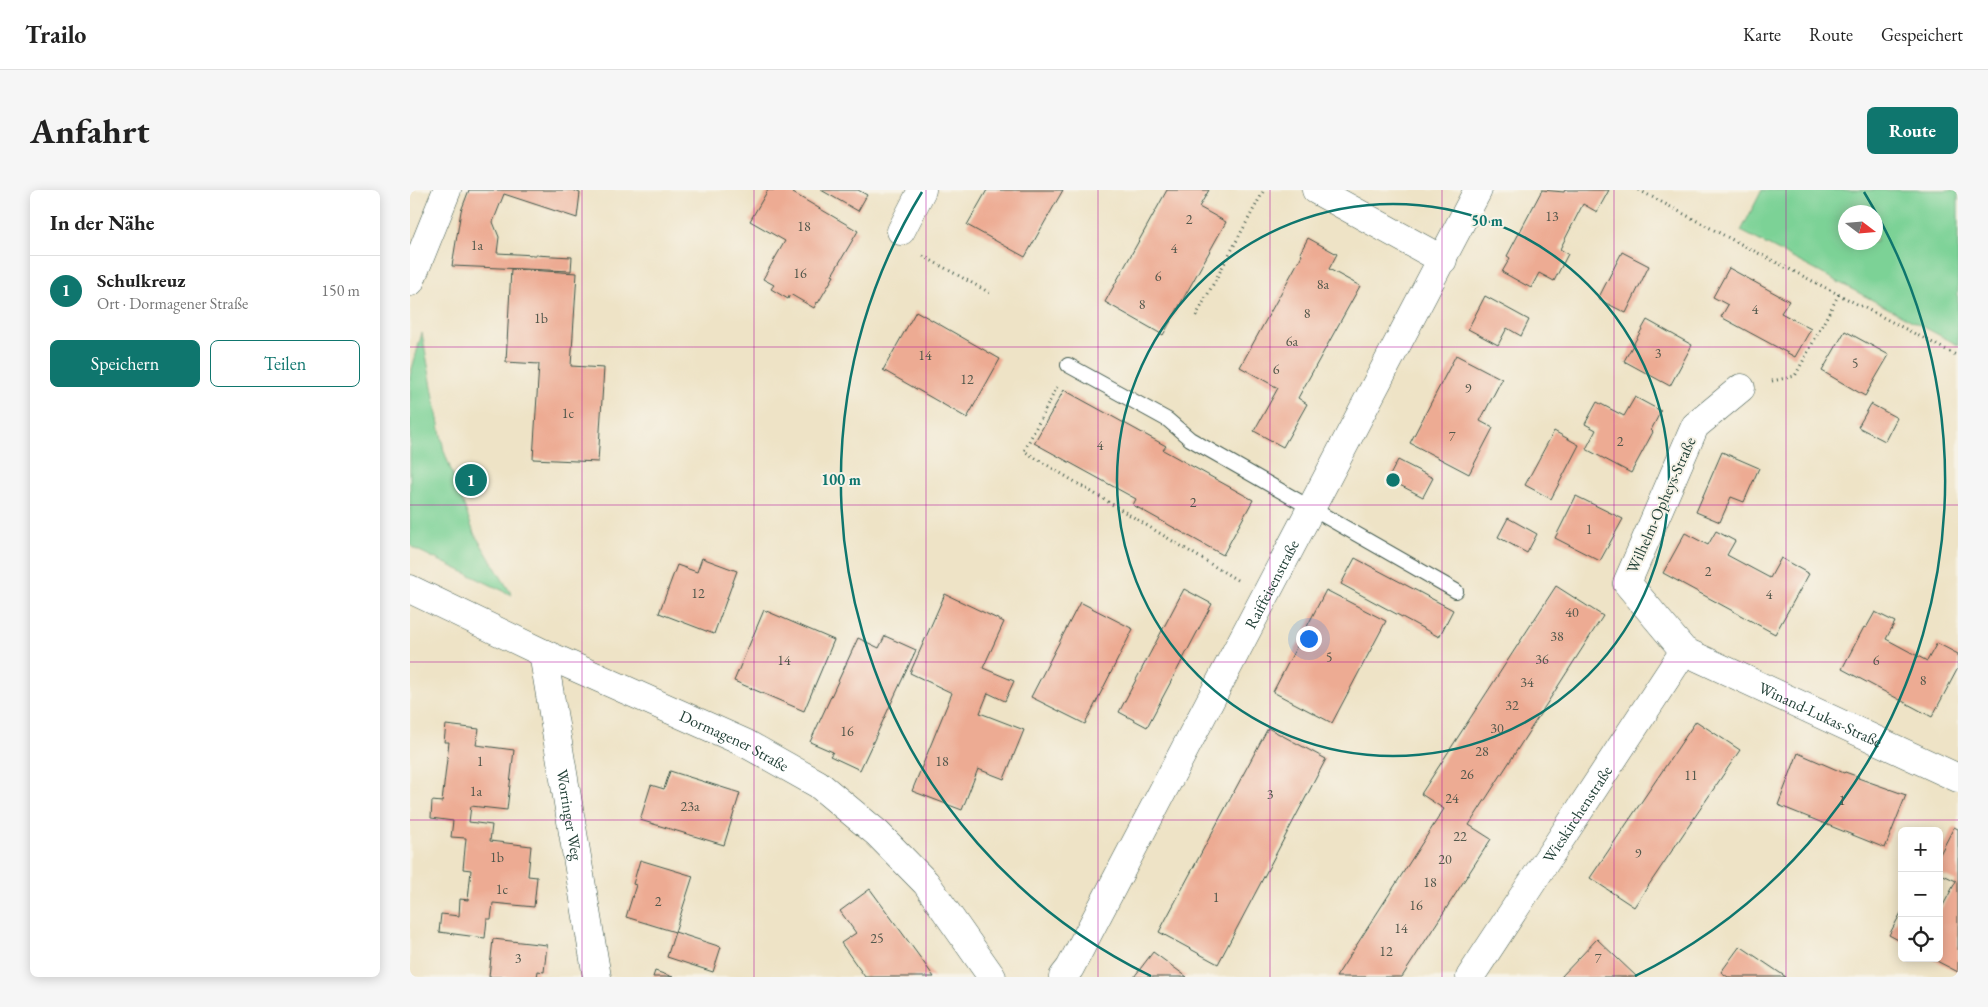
<!DOCTYPE html>
<html lang="de">
<head>
<meta charset="utf-8">
<style>
	:root { --surface:#fff; --page:#f6f6f6; --text:#222; --muted:#767676; --line:#e0e0e0; --accent:#0f766e }
	body { margin:0; font-family:"EB Garamond",serif; background:var(--page); color:var(--text) }
	.controls { position:absolute; right:15px; bottom:15px; display:grid; overflow:hidden; border-radius:8px; box-shadow:0 2px 12px #0003 }
	.controls button { width:45px; height:45px; display:grid; place-items:center; padding:0; border:0; border-bottom:1px solid var(--line); background:var(--surface); color:var(--text); font:25px sans-serif }
	.compass { position:absolute; left:1428px; top:15px; width:45px; height:45px; border-radius:50%; background:var(--surface); box-shadow:0 2px 12px #0003; rotate:106deg }
	.you { position:absolute; left:898px; top:448px; width:18px; height:18px; margin:-12px; border:4px solid #fff; border-radius:50%; background:#1a73e8; box-shadow:0 0 0 8px #1a73e833 }
	.badge { display:grid; place-items:center; width:32px; height:32px; border-radius:50%; background:var(--accent); color:#fff; font-size:16px; font-weight:700 }
	.pin { position:absolute; translate:-50% -50%; border:2px solid #fff; box-shadow:0 1px 5px #0006 }
	.list { margin:0; padding:0; list-style:none }
	h2 { display:flex; justify-content:space-between; align-items:center; height:65px; margin:0; padding:0 20px; font-size:21px }
	h2 small { font-size:16px; font-weight:400; color:var(--muted) }
	.list li { display:grid; grid-template-columns:32px 1fr auto; gap:15px; align-items:center; box-sizing:border-box; height:70px; padding:0 20px; border-top:1px solid var(--line) }
	.list b { display:block; font-size:19px; white-space:nowrap }
	.list p { margin:0; font-size:16px; white-space:nowrap; color:var(--muted) }
	.list em { font-size:16px; font-style:normal; color:var(--muted) }
	.actions { display:flex; gap:10px; padding:15px 20px }
	.actions a { flex:1; padding:11px 0; border:1px solid var(--accent); border-radius:8px; text-align:center; font-size:18px; color:var(--accent) }
	.actions .main { background:var(--accent); color:#fff }
	.icon { flex:none; width:28px; height:28px; fill:none; stroke:currentColor; stroke-width:2; stroke-linecap:round; stroke-linejoin:round }
	.map { position:relative; flex:none; width:1548px; height:787px; overflow:hidden; border-radius:8px }
	header { display:flex; align-items:center; gap:30px; box-sizing:border-box; height:70px; padding:0 25px; background:var(--surface); border-bottom:1px solid var(--line) }
	header strong { font-size:24px }
	nav { display:flex; gap:28px; margin-inline-start:auto; font-size:18px }
	.intro { display:flex; align-items:center; justify-content:space-between; box-sizing:border-box; height:120px; padding:0 30px }
	h1 { margin:0; font-size:35px }
	.button { padding:12px 22px; border-radius:8px; background:var(--accent); color:#fff; font-size:18px; font-weight:700 }
	main { display:flex; gap:30px; padding:0 30px }
	aside { flex:1; background:var(--surface); border-radius:8px; box-shadow:0 2px 12px #0003 }
	.map>svg:first-child { display:block }
	.green { fill:#7cd296; stroke:#4e8865; fill-rule:evenodd }
	.building { fill:#edab93 }
	.lines { fill:none; stroke-linecap:round; stroke-linejoin:round }
	.service-casing { stroke:#3e564a; stroke-width:16 }
	.minor-casing { stroke:#3e564a; stroke-width:29 }
	.path { stroke:#3e564a; stroke-width:3; stroke-dasharray:1 4; stroke-linecap:butt }
	.service { stroke:#fff; stroke-width:14 }
	.minor { stroke:#fff; stroke-width:28 }
	.grid { fill:none; stroke:#b5179e; stroke-width:1; stroke-opacity:0.55 }
	.ring { fill:none; stroke:#0f766e; stroke-width:2.5 }
	.labels { text-anchor:middle; dominant-baseline:central; stroke-width:4; stroke-linejoin:round; paint-order:stroke }
	.number-label { font-size:14px; fill:#52584c }
	.street-label { font-size:16px; fill:#1f3d34; stroke:#f7f3e8 }
	.centre { fill:#0f766e; stroke:#f7f3e8; stroke-width:2.5 }
	.ring-label { font-size:15px; text-anchor:middle; font-weight:bold; fill:#0f766e; stroke:#f7f3e8; stroke-width:4; stroke-linejoin:round; paint-order:stroke }
</style>
</head>
<body>
<header>
<strong>Trailo</strong>
<nav><a>Karte</a><a>Route</a><a>Gespeichert</a></nav>
</header>
<div class="intro"><h1>Anfahrt</h1><a class="button">Route</a></div>
<main>
<aside>
<h2>In der Nähe<small></small></h2>
<ul class="list">
<li><span class="badge">1</span><div><b>Schulkreuz</b><p>Ort · Dormagener Straße</p></div><em>150 m</em></li>
</ul>
<div class="actions"><a class="main">Speichern</a><a>Teilen</a></div>
</aside>
<div class="map">
<svg width="1548" height="787" viewBox="0 0 1548 787">
	<rect width="100%" height="100%" fill="#f7f3e8"/>
	<filter id="ink" filterUnits="userSpaceOnUse"><feTurbulence type="fractalNoise" baseFrequency=".02" numOctaves="2"/><feDisplacementMap in="SourceGraphic" scale="10" xChannelSelector="R" yChannelSelector="G"/><feConvolveMatrix kernelMatrix="1 2 1 2 8 2 1 2 1" color-interpolation-filters="sRGB"/></filter>
	<filter id="wash" filterUnits="userSpaceOnUse"><feTurbulence type="fractalNoise" baseFrequency=".0096" numOctaves="4" result="noise"/><feDisplacementMap in="SourceGraphic" scale="20" xChannelSelector="R" yChannelSelector="G"/><feGaussianBlur stdDeviation="1.12" result="paint"/><feColorMatrix in="noise" values="0 0 0 0 0 0 0 0 0 0 0 0 0 0 0 0 0 1.4 0 .05"/><feComposite in="paint" operator="in"/></filter>
	<g filter="url(#wash)">
		<rect width="100%" height="100%" fill="#eee3c6"/>
		<path class="green" d="M 1352,0 L 1548,0 L 1548,155 L 1331,41 ZM 1436,22 L 1466,22 L 1466,52 L 1436,52 Z
			M 12,143 L 34,261 L 64,343 L 102,405 L 3,358 L 0,355 L 0,186 Z"/>
		<g id="blocks">
			<path class="building" d="M 59,0 L 163,0 L 170,3 L 167,28 L 94,4 L 83,32 L 89,47 L 87,63 L 162,67 L 161,81 L 42,76 L 51,21 Z
				M 358,0 L 384,0 L 383,3 L 448,41 L 422,85 L 424,86 L 408,113 L 407,112 L 404,118 L 380,104 L 378,109 L 361,99 L 364,95 L 353,89 L 375,51 L 340,31 Z
				M 411,0 L 448,0 L 457,5 L 448,21 Z
				M 577,0 L 653,0 L 615,67 L 557,35 Z
				M 757,0 L 799,0 L 789,17 L 816,32 L 753,145 L 695,112 Z
				M 1132,0 L 1154,2 L 1155,0 L 1199,0 L 1187,22 L 1173,14 L 1150,59 L 1158,64 L 1144,91 L 1129,83 L 1121,98 L 1092,82 L 1100,68 L 1097,66 Z
				M 898,48 L 927,64 L 919,79 L 950,96 L 888,208 L 897,214 L 873,257 L 844,241 L 868,198 L 830,177 L 892,65 L 890,63 Z
				M 1212,62 L 1239,76 L 1216,123 L 1188,109 Z
				M 1319,78 L 1379,111 L 1371,123 L 1401,139 L 1385,167 L 1311,127 L 1318,115 L 1303,107 Z
				M 101,79 L 167,83 L 161,176 L 194,178 L 188,272 L 123,269 L 129,174 L 96,172 Z
				M 1075,106 L 1119,130 L 1111,146 L 1097,138 L 1088,155 L 1058,139 Z
				M 506,121 L 590,169 L 557,228 L 473,180 Z
				M 1237,130 L 1282,155 L 1260,196 L 1214,171 Z
				M 1435,141 L 1479,165 L 1455,206 L 1412,181 Z
				M 1046,165 L 1092,189 L 1070,231 L 1083,238 L 1059,284 L 1000,253 Z
				M 654,200 L 756,256 L 753,260 L 843,310 L 813,365 L 723,315 L 726,309 L 624,253 Z
				M 1225,207 L 1251,221 L 1241,240 L 1243,242 L 1221,283 L 1176,259 L 1186,240 L 1175,234 L 1187,212 L 1214,226 Z
				M 1461,214 L 1487,228 L 1475,251 L 1448,237 Z
				M 1144,241 L 1169,255 L 1141,309 L 1115,295 Z
				M 1312,262 L 1349,278 L 1334,312 L 1321,307 L 1310,332 L 1286,322 Z
				M 988,270 L 1023,288 L 1013,307 L 978,289 Z
				M 1166,306 L 1213,329 L 1190,371 L 1145,348 Z
				M 1098,328 L 1127,344 L 1117,363 L 1088,347 Z
				M 1306,341 L 1325,351 L 1317,365 L 1360,388 L 1371,368 L 1399,384 L 1365,444 L 1253,383 L 1275,343 L 1298,355 Z
				M 292,368 L 327,381 L 304,444 L 249,423 L 267,375 L 287,382 Z
				M 945,368 L 1043,420 L 1029,447 L 931,394 Z
				M 1146,396 L 1193,426 L 1059,635 L 1081,649 L 992,787 L 926,787 L 1034,619 L 1011,604 Z
				M 774,399 L 802,414 L 737,537 L 709,522 Z
				M 916,400 L 976,431 L 922,533 L 863,502 Z
				M 535,404 L 594,432 L 573,478 L 604,491 L 595,511 L 578,503 L 570,523 L 614,540 L 594,589 L 568,579 L 552,620 L 502,601 L 542,503 L 500,483 Z
				M 670,412 L 723,439 L 675,534 L 621,507 Z
				M 354,420 L 424,450 L 394,521 L 324,491 Z
				M 1465,422 L 1485,432 L 1476,449 L 1517,471 L 1527,453 L 1548,464 L 1548,478 L 1522,527 L 1432,479 L 1454,437 L 1456,438 Z
				M 475,446 L 506,460 L 450,580 L 420,566 L 423,562 L 400,552 L 448,448 L 469,458 Z
				M 1286,531 L 1330,560 L 1224,717 L 1180,688 Z
				M 36,535 L 69,539 L 66,555 L 104,560 L 97,620 L 61,616 L 59,632 L 82,635 L 80,651 L 121,656 L 118,686 L 127,687 L 124,717 L 83,713 L 81,729 L 77,729 L 75,748 L 29,742 L 31,724 L 49,726 L 50,709 L 58,710 L 61,680 L 53,679 L 56,648 L 41,647 L 43,631 L 21,628 L 22,611 L 32,612 L 39,552 L 34,552 Z
				M 858,538 L 916,569 L 808,774 L 749,742 Z
				M 1388,563 L 1434,583 L 1435,582 L 1449,587 L 1448,588 L 1496,605 L 1475,658 L 1368,615 Z
				M 260,581 L 330,603 L 314,655 L 230,630 L 241,595 L 254,599 Z
				M 1544,637 L 1548,639 L 1548,782 L 1521,768 L 1529,768 L 1529,723 L 1546,691 L 1529,683 L 1529,666 Z
				M 230,670 L 283,686 L 265,742 L 216,727 L 226,695 L 223,694 Z
				M 460,699 L 509,766 L 524,787 L 455,787 L 431,753 L 446,743 L 430,721 Z
				M 1492,721 L 1492,752 L 1479,745 Z
				M 265,742 L 311,757 L 303,782 L 257,767 Z
				M 83,749 L 137,755 L 134,782 L 128,781 L 127,787 L 79,787 Z
				M 1187,749 L 1227,787 L 1151,787 Z
				M 1330,756 L 1376,787 L 1318,787 L 1311,782 Z
				M 743,762 L 777,787 L 724,787 Z
				M 245,781 L 263,787 L 243,787 Z"/>
		</g>
	</g>
	<g filter="url(#ink)">
		<use href="#blocks" fill-opacity="0" stroke="#3e564a" stroke-width="1"/>
		<g class="lines">
			<defs>
				<path id="service" d="M 658,175 L 758,230 L 780,249 L 1046,401"/>
				<g id="minor">
					<path d="M 906,0 L 1033,70"/>
					<path d="M 491,41 L 512,0"/>
					<path d="M 0,92 L 37,0"/>
					<path id="s1" d="M 1331,198 L 1285,236 L 1217,393 L 1274,461 L 1548,588"/>
					<path id="s2" d="M 0,399 L 133,463 L 335,553 L 408,594 L 467,643 L 516,693 L 582,787"/>
					<path id="s3" d="M 133,463 L 187,787"/>
					<path id="s4" d="M 653,787 L 660,778 L 1068,0"/>
					<path id="s5" d="M 1060,787 L 1274,461"/>
				</g>
			</defs>
			<use href="#service" class="service-casing"/>
			<use href="#minor" class="minor-casing"/>
			<path class="path" d="M 1229,0 L 1319,48 L 1548,166
				M 513,66 L 582,104
				M 786,126 L 854,0
				M 1362,191 L 1385,186 L 1429,104
				M 647,197 L 614,261 L 827,390"/>
			<use href="#service" class="service"/>
			<use href="#minor" class="minor"/>
		</g>
	</g>
	<path class="grid" d="M 172,0 L 172,787M 344,0 L 344,787M 516,0 L 516,787M 688,0 L 688,787M 860,0 L 860,787M 1032,0 L 1032,787M 1204,0 L 1204,787M 1376,0 L 1376,787M 0,157 L 1548,157M 0,315 L 1548,315M 0,472 L 1548,472M 0,630 L 1548,630"/>
	<g class="ring">
		<circle cx="983" cy="290" r="276"/>
		<path d="M741 786A552 552 0 0 1 512 2M1454 2A552 552 0 0 1 1225 786"/>
	</g>
	<g class="labels">
		<g class="number-label">
			<text x="1142" y="26">13</text>
			<text x="779" y="29">2</text>
			<text x="394" y="36">18</text>
			<text x="67" y="55">1a</text>
			<text x="764" y="58">4</text>
			<text x="390" y="83">16</text>
			<text x="748" y="86">6</text>
			<text x="913" y="94">8a</text>
			<text x="732" y="114">8</text>
			<text x="1345" y="119">4</text>
			<text x="897" y="123">8</text>
			<text x="131" y="128">1b</text>
			<text x="882" y="151">6a</text>
			<text x="1248" y="163">3</text>
			<text x="515" y="165">14</text>
			<text x="1445" y="173">5</text>
			<text x="866" y="179">6</text>
			<text x="557" y="189">12</text>
			<text x="1058" y="198">9</text>
			<text x="158" y="223">1c</text>
			<text x="1042" y="246">7</text>
			<text x="1210" y="251">2</text>
			<text x="690" y="255">4</text>
			<text x="783" y="312">2</text>
			<text x="1179" y="339">1</text>
			<text x="1298" y="381">2</text>
			<text x="288" y="403">12</text>
			<text x="1359" y="404">4</text>
			<text x="1162" y="422">40</text>
			<text x="1147" y="446">38</text>
			<text x="919" y="467">5</text>
			<text x="1132" y="469">36</text>
			<text x="374" y="470">14</text>
			<text x="1466" y="470">6</text>
			<text x="1513" y="490">8</text>
			<text x="1117" y="492">34</text>
			<text x="1102" y="515">32</text>
			<text x="1087" y="538">30</text>
			<text x="437" y="541">16</text>
			<text x="1072" y="561">28</text>
			<text x="70" y="571">1</text>
			<text x="532" y="571">18</text>
			<text x="1057" y="584">26</text>
			<text x="1281" y="585">11</text>
			<text x="66" y="601">1a</text>
			<text x="860" y="604">3</text>
			<text x="1042" y="608">24</text>
			<text x="1432" y="610">1</text>
			<text x="280" y="616">23a</text>
			<text x="1050" y="646">22</text>
			<text x="1228" y="663">9</text>
			<text x="87" y="667">1b</text>
			<text x="1035" y="669">20</text>
			<text x="1020" y="692">18</text>
			<text x="92" y="699">1c</text>
			<text x="806" y="707">1</text>
			<text x="248" y="711">2</text>
			<text x="1006" y="715">16</text>
			<text x="991" y="738">14</text>
			<text x="467" y="748">25</text>
			<text x="976" y="761">12</text>
			<text x="108" y="768">3</text>
			<text x="1188" y="768">7</text>
		</g>
		<g class="street-label">
			<text transform="translate(1251 315) rotate(-66)">Wilhelm-Opheys-Straße</text>
			<text stroke="none"><textPath href="#s4" startOffset="445">Raiffeisenstraße</textPath></text>
			<text stroke="none"><textPath href="#s1" startOffset="470">Winand-Lukas-Straße</textPath></text>
			<text stroke="none"><textPath href="#s2" startOffset="358">Dormagener Straße</textPath></text>
			<text stroke="none"><textPath href="#s5" startOffset="195">Wieskirchenstraße</textPath></text>
			<text stroke="none"><textPath href="#s3" startOffset="164">Worringer Weg</textPath></text>
		</g>
	</g>
	<circle cx="983" cy="290" r="8" class="centre"/>
	<g class="ring-label">
		<text x="1077" y="36">50 m</text>
		<text x="431" y="295">100 m</text>
	</g>
</svg>
<div class="controls">
<button>+</button>
<button>−</button>
<button><svg class="icon" aria-label="locate" viewBox="0 0 24 24"><circle cx="12" cy="12" r="6"/><path d="M12 2v4M12 18v4M2 12h4M18 12h4"/></svg></button>
</div>
<svg class="compass" viewBox="-18 -18 36 36"><path d="M0-13l5 13h-10z" fill="#e53935"/><path d="M0 13l5-13h-10z" fill="#767676"/></svg>
<div class="you"></div>
<div class="pin badge" style="left:61px;top:290px">1</div>
</div>
</main>
</body>
</html>
